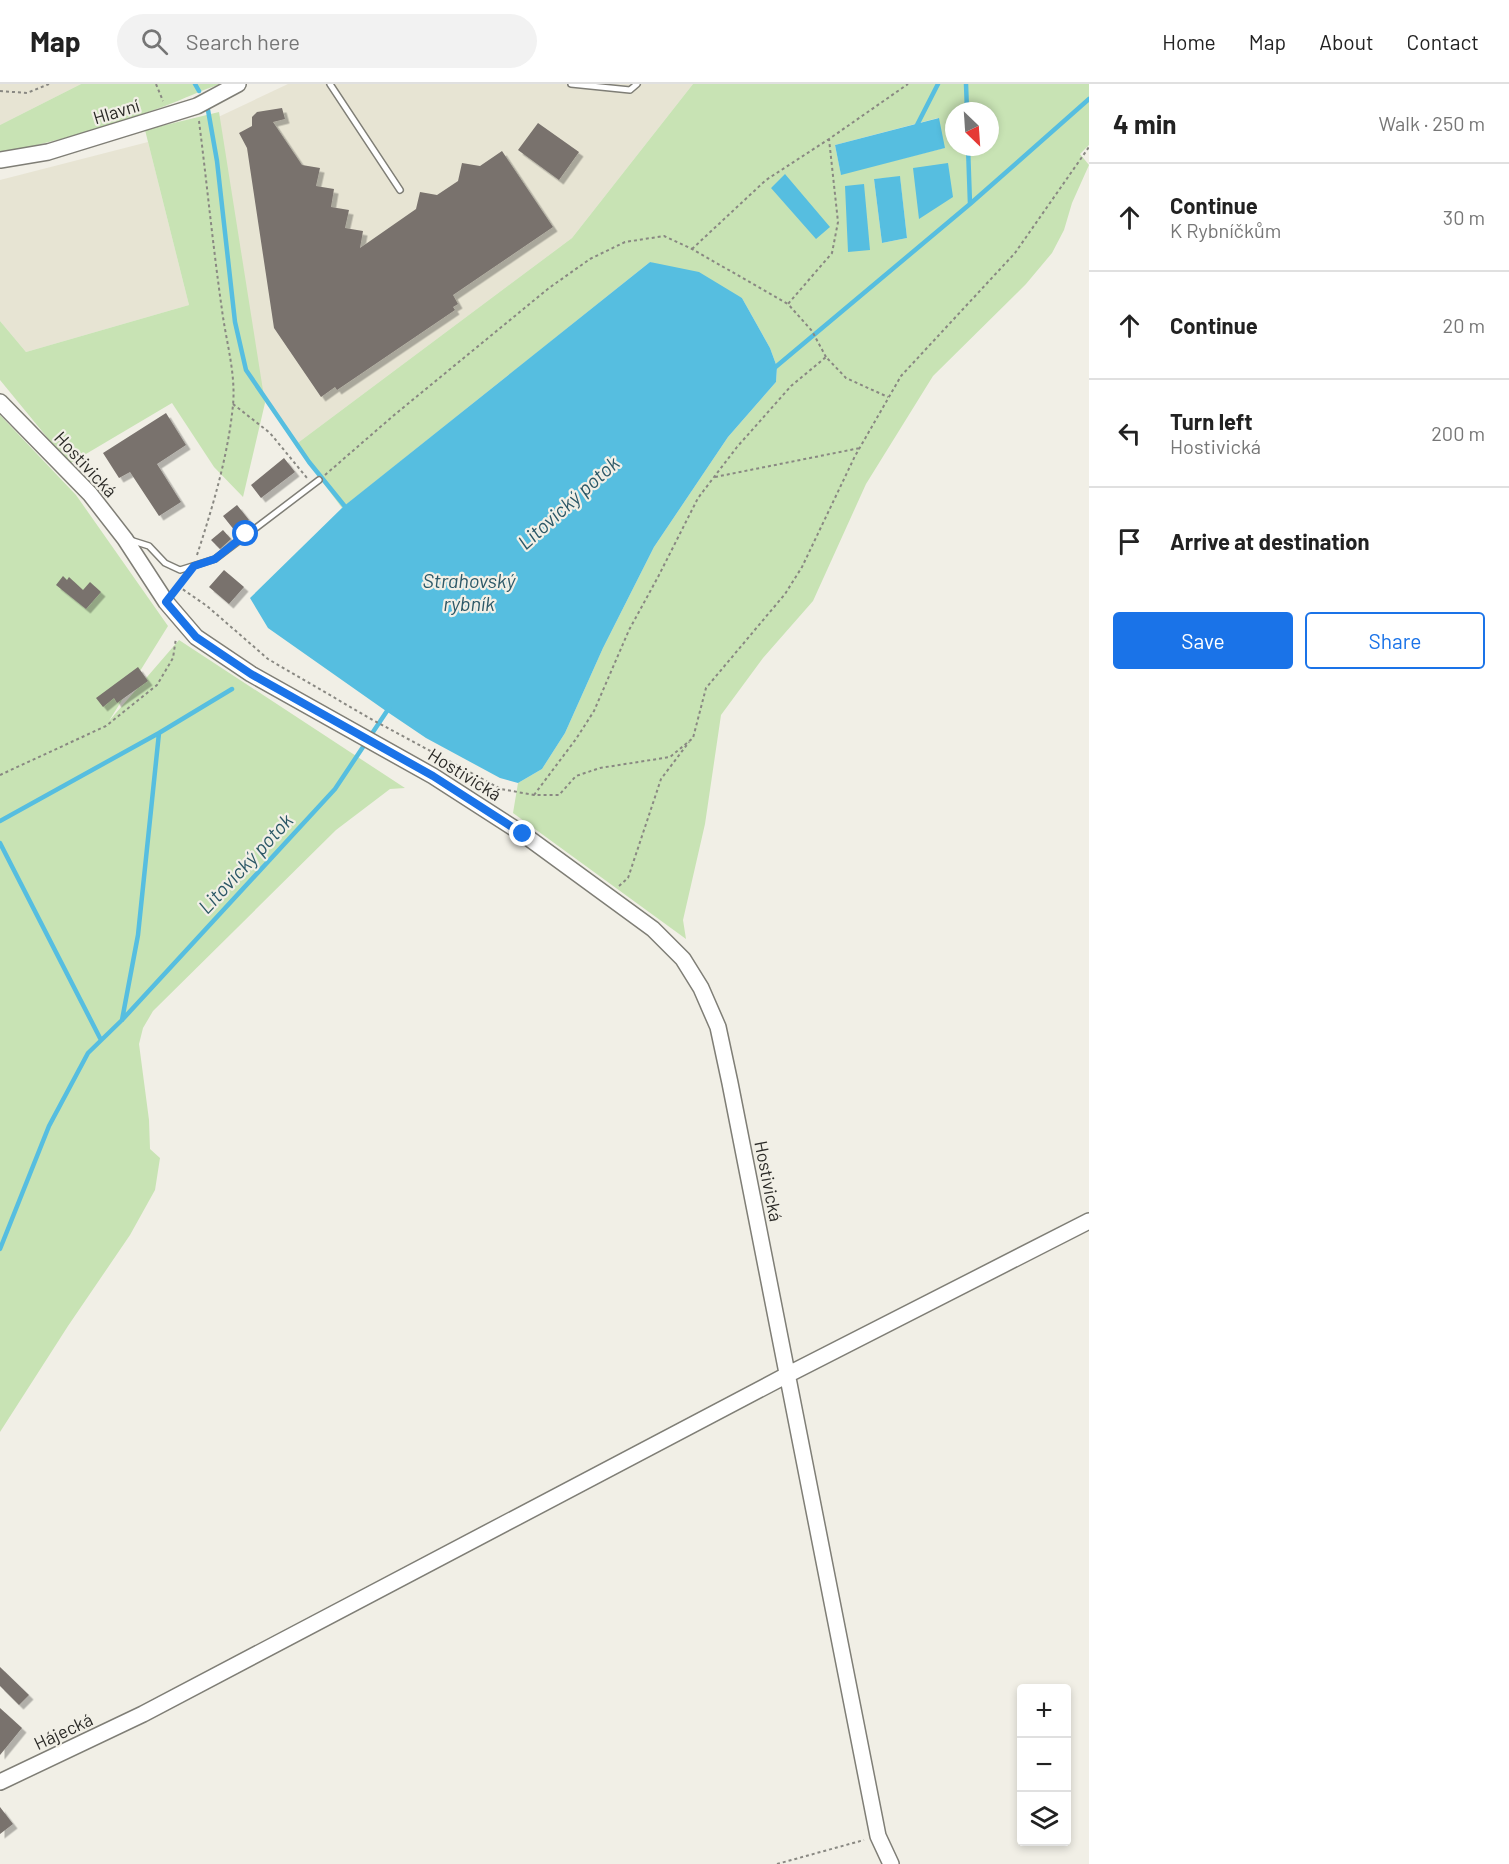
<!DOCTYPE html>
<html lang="en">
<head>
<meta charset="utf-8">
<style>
	:root { --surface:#fff; --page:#f2f2f2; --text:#222; --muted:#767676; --line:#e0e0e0; --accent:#1a73e8 }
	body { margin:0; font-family:Barlow,sans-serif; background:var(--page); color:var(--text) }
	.controls { position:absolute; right:18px; bottom:18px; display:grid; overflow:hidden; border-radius:6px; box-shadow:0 3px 9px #0003 }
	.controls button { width:54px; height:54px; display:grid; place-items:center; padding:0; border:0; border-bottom:2px solid var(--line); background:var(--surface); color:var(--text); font:30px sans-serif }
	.compass { position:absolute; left:945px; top:18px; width:54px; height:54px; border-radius:50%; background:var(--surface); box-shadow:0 3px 9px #0003; rotate:155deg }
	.stop { position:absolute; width:18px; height:18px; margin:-14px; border:4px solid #1a73e8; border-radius:50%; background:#fff }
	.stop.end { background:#1a73e8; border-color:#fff; box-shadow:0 2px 6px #0008 }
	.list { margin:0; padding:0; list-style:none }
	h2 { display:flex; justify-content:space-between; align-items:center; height:78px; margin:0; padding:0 24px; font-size:26px }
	h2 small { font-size:20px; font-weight:400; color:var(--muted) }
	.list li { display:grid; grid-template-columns:39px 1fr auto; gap:18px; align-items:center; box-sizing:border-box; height:108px; padding:0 24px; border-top:2px solid var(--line) }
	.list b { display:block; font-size:22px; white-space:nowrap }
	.list p { margin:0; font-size:20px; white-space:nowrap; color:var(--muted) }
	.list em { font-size:20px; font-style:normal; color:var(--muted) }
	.actions { display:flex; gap:12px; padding:18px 24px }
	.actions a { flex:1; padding:14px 0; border:2px solid var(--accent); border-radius:6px; text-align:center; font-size:21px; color:var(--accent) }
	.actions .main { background:var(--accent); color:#fff }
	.icon { flex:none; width:33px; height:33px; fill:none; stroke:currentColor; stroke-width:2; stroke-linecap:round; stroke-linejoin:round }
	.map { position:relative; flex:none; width:1089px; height:1780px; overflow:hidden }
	header { display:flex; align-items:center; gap:36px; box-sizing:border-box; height:84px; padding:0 30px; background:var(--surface); border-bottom:2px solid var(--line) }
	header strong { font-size:28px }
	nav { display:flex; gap:33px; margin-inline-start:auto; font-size:21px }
	.search { width:420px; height:54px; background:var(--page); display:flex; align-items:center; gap:15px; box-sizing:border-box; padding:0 21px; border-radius:33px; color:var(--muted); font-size:22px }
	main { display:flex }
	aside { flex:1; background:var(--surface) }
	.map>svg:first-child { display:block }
	.built { fill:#e7e4d3 }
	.green { fill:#c8e3b4; fill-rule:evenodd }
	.water { fill:#56bee0 }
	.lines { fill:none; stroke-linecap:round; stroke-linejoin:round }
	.stream { stroke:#56bee0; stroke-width:4.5 }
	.building { fill:#79726d; filter:url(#shadow) }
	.lane-casing { stroke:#7f7e76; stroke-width:8 }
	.secondary-casing { stroke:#7f7e76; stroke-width:18 }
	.path { stroke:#898882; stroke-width:2; stroke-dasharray:3 3; stroke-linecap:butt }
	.lane { stroke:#fff; stroke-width:5 }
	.secondary { stroke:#fff; stroke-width:15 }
	.route { stroke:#1a73e8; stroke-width:8 }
	.labels { text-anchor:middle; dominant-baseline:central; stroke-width:4.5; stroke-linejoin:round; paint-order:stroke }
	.street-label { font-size:18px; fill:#2b2a27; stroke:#f1efe6 }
	.water-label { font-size:20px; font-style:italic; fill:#2c5867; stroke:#f1efe6 }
</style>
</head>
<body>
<header>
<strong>Map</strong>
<div class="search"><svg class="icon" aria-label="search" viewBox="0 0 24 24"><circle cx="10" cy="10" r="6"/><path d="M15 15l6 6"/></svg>Search here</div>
<nav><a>Home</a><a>Map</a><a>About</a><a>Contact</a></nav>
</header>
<main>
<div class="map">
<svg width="1089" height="1780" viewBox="0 0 1089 1780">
	<defs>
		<filter id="shadow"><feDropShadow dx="4.5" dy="4.5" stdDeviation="0" flood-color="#0004"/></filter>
	</defs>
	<rect width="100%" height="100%" fill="#f1efe6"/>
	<path class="built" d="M 0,0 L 81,0 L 0,41 Z
		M 288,0 L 693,0 L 572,154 L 295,361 L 248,284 L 214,35 Z
		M 148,58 L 189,221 L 26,268 L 0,237 L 0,96 Z"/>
	<path class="green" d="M 81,0 L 221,0 C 201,6 184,15 165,22 C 111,42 56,58 0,69 L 0,41 Z
		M 693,0 L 1089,0 L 1089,61 L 1080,70 L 1089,81 L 1072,119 L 1064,146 L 1052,169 L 1026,200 L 933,292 L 866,400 L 813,517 L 763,574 L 721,631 L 705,740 L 683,836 L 686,855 L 513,729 L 518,699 L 542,685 L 565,649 L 603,564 L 654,463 L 728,353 L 776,298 L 777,283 L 770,264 L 742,214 L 650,178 L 342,424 L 295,361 L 572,154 ZM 954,27 L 990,27 L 990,63 L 954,63 ZM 938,34 L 944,64 L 841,90 L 835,61 ZM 900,93 L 907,154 L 882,159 L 874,95 ZM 771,103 L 829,143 L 816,154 Z
		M 219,28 L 265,319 L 243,413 L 214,383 L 172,319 L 69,380 L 0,296 L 0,237 L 26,268 L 189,221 L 145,46 Z
		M 0,331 L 76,411 L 168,542 L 109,637 L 179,556 L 405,704 L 390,705 L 336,746 L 153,927 L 143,944 L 139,960 L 149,1036 L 150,1065 L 160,1074 L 155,1106 L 130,1151 L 68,1242 L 0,1348 Z"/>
	<path class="water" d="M 939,34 L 945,64 L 841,91 L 835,61 Z
		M 948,79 L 953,113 L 919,135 L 913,84 Z
		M 785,90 L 830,143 L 816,155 L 771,104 Z
		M 900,92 L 907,154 L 882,159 L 874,95 Z
		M 864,100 L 870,166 L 848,168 L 845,102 Z
		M 650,178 L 699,188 L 742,214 L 770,264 L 777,283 L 776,298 L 728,353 L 654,463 L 603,564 L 565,649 L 542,685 L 518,699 L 500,694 L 426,654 L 386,627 L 268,544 L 250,514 L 344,422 Z"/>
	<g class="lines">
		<path class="stream" d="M 195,0 L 199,7
			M 966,0 L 967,27
			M 208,26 L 217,77 L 235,238 L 246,286 L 309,378 L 347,425
			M 916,43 L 938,0
			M 968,63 L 970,120
			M 772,286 L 970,120 L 1089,15
			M 0,737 L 159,649
			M 0,759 L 101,956
			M 122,936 L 138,851 L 159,649 L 232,605
			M 0,1165 L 49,1042 L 88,969 L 122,936 L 335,705 L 389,624"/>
	</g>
	<path class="building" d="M 282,24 L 285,35 L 273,38 L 302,81 L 320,84 L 316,102 L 334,105 L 331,123 L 349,126 L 345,144 L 363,147 L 360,164 L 416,125 L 420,108 L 437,111 L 458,97 L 462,79 L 480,82 L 502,67 L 553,143 L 453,211 L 458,220 L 453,223 L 455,226 L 337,306 L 335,303 L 321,313 L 274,244 L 247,64 L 239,49 L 252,42 L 252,33 L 257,28 Z
		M 538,39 L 579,68 L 559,96 L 518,66 Z
		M 166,329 L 186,361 L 157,380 L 181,418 L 159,432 L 130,388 L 119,394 L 103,369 Z
		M 284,374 L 295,388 L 261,414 L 251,401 Z
		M 237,421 L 249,436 L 235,447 L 223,432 Z
		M 223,446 L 231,455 L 220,465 L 211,456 Z
		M 224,486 L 244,503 L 229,520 L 209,503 Z
		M 63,492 L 67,496 L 69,493 L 83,506 L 90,498 L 101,508 L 86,525 L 56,501 Z
		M 138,583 L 148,597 L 117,619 L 114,614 L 103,623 L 96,614 Z
		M 0,1583 L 29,1611 L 19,1621 L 0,1602 Z
		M 0,1624 L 22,1644 L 0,1671 Z
		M 0,1723 L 13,1740 L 0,1750 Z"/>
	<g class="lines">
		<defs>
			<path id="lane" d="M 330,0 L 400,106
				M 571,0 L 630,6 L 637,0
				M 130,456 L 149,462 L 165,479 L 180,486 L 215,475 L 319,396"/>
			<path id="secondary" d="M 0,76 L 48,68 L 197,22 L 238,0
				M 0,318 L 90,410 L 125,455 L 166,518 L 196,553 L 251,590 L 433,692 L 523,750 L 653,845 L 683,875 L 701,904 L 718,943 L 730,999 L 878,1752 L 891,1780
				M 0,1698 L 143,1630 L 787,1291 L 1089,1137"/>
		</defs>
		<use href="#lane" class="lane-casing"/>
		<use href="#secondary" class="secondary-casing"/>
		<path class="path" d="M 156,0 L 163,17
			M 0,7 L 27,9 L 49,0
			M 692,165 L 766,96 L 829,55
			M 826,273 L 812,247 L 788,220 L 832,169 L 838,138 L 829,55 L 908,0
			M 233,320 L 270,349 L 307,394
			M 325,391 L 393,332 L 549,204 L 590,175 L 625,158 L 664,152 L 692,165 L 788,220
			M 715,393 L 860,364
			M 197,471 C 213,422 228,372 233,321 C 236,290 226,257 222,226 C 213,163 207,100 199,37
			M 178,502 L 207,522 L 268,575 L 371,635 L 501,705 L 534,711 L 559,711 L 576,692 L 600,684 L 670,673 L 693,654 L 706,604 L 785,510 L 802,483 L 855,372 L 901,292 L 1015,169 L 1089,63
			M 0,691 L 106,642 L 157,601 L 173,574 L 176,554
			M 534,711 L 576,655 L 594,627 L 629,546 L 658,493 L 698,414 L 737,363 L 791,302 L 826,273 L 846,294 L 888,313
			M 619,802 L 628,794 L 661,695 L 689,658
			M 777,1780 L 864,1756"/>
		<use href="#lane" class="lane"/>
		<use href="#secondary" class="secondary"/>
	</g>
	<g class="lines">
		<path class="route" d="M 246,450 L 215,475 L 194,482 L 166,518 L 196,553 L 251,590 L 433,692 L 523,750"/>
	</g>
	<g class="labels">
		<g class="street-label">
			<text transform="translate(116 27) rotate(-17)">Hlavní</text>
			<text transform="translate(86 380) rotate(47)">Hostivická</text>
			<text transform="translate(465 690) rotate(32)">Hostivická</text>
			<text transform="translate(769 1097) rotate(79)">Hostivická</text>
			<text transform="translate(63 1647) rotate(-25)">Hájecká</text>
		</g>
		<g class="water-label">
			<text transform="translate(568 418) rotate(-42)">Litovický potok</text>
			<text x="469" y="496">Strahovský<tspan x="469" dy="23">rybník</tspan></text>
			<text transform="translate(245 779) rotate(-47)">Litovický potok</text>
		</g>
	</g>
</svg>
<div class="controls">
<button>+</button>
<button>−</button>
<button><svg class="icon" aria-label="layers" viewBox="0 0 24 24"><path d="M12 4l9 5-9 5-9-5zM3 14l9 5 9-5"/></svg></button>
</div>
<svg class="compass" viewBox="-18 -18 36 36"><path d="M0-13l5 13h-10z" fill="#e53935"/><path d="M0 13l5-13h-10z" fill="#767676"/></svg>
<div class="stop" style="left:246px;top:450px"></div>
<div class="stop end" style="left:523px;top:750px"></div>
</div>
<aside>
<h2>4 min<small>Walk · 250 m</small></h2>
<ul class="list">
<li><svg class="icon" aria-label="ahead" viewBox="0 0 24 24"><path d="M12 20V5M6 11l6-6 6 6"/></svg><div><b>Continue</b><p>K Rybníčkům</p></div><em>30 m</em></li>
<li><svg class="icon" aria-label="ahead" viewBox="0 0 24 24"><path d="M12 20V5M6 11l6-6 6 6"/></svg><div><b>Continue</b></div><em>20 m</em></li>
<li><svg class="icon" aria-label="left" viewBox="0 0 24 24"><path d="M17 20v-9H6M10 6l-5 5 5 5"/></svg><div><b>Turn left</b><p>Hostivická</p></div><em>200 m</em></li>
<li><svg class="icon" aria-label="arrive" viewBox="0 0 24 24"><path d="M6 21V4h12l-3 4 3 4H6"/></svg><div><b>Arrive at destination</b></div></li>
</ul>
<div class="actions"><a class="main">Save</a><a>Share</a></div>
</aside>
</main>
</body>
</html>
